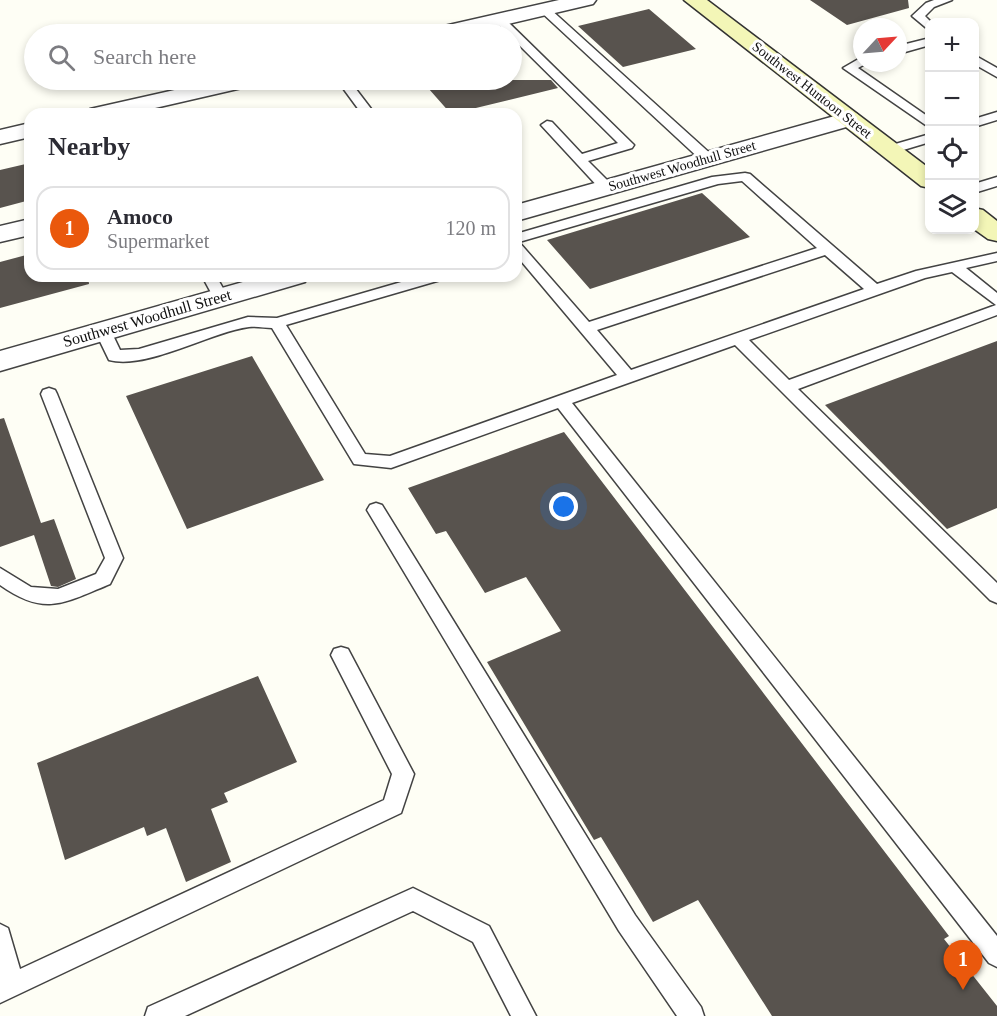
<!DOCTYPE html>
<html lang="en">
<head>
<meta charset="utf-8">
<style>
	:root { --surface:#fff; --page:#f7f7f7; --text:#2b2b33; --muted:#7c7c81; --line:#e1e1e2; --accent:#ea580c }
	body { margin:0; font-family:Georgia,serif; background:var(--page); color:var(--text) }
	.controls { position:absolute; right:18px; top:18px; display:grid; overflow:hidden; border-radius:12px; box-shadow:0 3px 9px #0003 }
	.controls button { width:54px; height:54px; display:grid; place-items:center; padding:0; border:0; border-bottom:2px solid var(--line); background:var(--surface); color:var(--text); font:30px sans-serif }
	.compass { position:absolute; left:853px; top:18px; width:54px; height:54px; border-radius:50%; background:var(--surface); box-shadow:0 3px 9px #0003; rotate:64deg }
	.you { position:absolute; left:564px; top:507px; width:21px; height:21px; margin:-15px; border:4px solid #fff; border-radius:50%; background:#1a73e8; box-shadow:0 0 0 9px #1a73e833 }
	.badge { display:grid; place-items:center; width:39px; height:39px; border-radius:50%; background:var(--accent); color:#fff; font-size:20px; font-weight:700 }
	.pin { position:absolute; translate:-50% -50px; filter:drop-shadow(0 2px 3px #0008) }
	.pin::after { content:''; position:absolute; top:32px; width:21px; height:18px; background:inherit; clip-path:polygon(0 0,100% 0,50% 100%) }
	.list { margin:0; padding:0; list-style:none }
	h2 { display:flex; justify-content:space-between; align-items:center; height:78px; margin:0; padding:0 24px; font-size:26px }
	h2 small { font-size:20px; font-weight:400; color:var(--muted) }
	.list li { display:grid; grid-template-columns:39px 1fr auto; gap:18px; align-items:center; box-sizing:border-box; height:84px; margin:0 12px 12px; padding:0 12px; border:2px solid var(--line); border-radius:18px }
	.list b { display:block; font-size:22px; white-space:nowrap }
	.list p { margin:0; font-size:20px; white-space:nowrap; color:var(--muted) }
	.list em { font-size:20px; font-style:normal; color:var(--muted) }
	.icon { flex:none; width:33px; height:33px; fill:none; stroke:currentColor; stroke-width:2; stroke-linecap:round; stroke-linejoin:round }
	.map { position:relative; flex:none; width:997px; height:1016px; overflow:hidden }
	.search { position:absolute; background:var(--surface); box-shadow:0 3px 9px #0003; left:24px; top:24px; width:498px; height:66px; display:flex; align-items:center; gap:15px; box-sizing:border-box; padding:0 21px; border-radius:33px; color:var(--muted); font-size:22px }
	.panel { position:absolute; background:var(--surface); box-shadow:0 3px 9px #0003; left:24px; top:108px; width:498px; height:174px; border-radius:18px }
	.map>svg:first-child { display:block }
	.building { fill:#58534e }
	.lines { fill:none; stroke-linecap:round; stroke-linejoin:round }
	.service-casing { stroke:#434343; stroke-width:3 }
	.minor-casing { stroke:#434343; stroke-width:3 }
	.secondary-casing { stroke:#323232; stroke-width:3 }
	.service { fill:#fff; fill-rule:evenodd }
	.minor { fill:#fff; fill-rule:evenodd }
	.secondary { fill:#f3f6b7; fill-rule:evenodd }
	.labels { text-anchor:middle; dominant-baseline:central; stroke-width:6; stroke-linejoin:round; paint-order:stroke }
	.far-street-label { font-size:14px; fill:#101010; stroke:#fff }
	.street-label { font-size:16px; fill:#101010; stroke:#fff }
</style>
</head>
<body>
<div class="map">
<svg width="997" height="1016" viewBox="0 0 997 1016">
	<rect width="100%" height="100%" fill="#fefef5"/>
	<path class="building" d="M 810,0 L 908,0 L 909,8 L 847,25 Z
		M 649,9 L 696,49 L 623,67 L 578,26 Z
		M 421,80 L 551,80 L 558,88 L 451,114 Z
		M 30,163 L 30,200 L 0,208 L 0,170 Z
		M 702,193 L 750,237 L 590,289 L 547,240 Z
		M 30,254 L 30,276 L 88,276 L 89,284 L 0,308 L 0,262 Z
		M 997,341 L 997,508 L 947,529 L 825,405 Z
		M 252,356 L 324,480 L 187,529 L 126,396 Z
		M 4,418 L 41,523 L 54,519 L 76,579 L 58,587 L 51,586 L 34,535 L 0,547 L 0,419 Z
		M 564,432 L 949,936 L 944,939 L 997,1006 L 997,1016 L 772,1016 L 698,900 L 653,922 L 601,837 L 594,840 L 487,662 L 561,631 L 526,577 L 485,593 L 446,531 L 436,534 L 408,488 Z
		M 258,676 L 297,762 L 224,793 L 228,802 L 211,809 L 231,862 L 186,882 L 166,828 L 147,836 L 144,827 L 65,860 L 37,763 Z"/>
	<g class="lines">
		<defs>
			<path id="service" d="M 934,0 L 952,0 L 934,7 L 925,16 L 931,22 L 930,31 L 912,16 L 926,3 Z
				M 545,7 L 549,8 L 713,156 L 715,159 L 713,162 L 703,162 L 541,12 L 541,8 Z
				M 500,17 L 504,18 L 634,145 L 632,148 L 588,161 L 611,184 L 613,187 L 611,190 L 601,190 L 541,125 L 547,121 L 552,122 L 582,154 L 618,143 L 512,38 L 512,34 L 508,34 L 494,20 Z
				M 930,38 L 930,45 L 898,54 L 898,46 Z
				M 974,55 L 997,68 L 997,77 L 974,64 Z
				M 862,57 L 862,63 L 867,63 L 858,68 L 930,118 L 930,128 L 843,68 Z
				M 337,80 L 349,80 L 375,114 L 362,114 Z
				M 997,112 L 997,120 L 974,127 L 974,119 Z
				M 930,134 L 930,142 L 890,154 L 883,150 L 885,147 Z
				M 745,173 L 750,174 L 877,284 L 916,271 L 997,253 L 997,261 L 966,268 L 997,293 L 997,315 L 798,389 L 997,583 L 997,603 L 990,600 L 735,345 L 572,403 L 997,936 L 997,967 L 989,963 L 558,408 L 391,468 L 354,464 L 272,328 C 265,328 256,326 249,327 C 210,332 147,370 109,360 L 95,331 L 97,327 L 109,327 L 120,350 L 139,349 L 248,317 L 277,318 L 422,276 L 446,276 L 444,279 L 286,325 L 365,454 L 390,456 L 617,375 L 516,255 L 516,234 L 712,177 ZM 742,181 L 817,248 L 589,322 L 519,242 L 718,184 ZM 825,255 L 864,289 L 631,370 L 597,330 ZM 952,272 L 996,305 L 789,380 L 749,340 L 925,278 Z
				M 997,177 L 997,186 L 974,193 L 974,184 Z
				M 202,276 L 216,276 L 228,297 L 225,300 L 215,300 Z
				M 49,388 L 55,390 L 57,394 L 123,558 L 110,584 C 64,603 45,617 0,585 L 0,568 L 31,587 L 58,589 L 96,574 L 105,558 L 41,394 L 43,390 Z
				M 376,503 L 382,505 L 635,915 L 701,1007 L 704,1016 L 677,1016 L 619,931 L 370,515 L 367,510 L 370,505 Z
				M 341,647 L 348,649 L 414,774 L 401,813 L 0,1003 L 0,924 L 8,928 L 20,969 L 384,800 L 392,774 L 331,655 L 334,649 Z
				M 413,888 L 489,926 L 536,1016 L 511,1016 L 473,942 L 413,911 L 185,1016 L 145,1016 L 148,1007 Z"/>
			<path id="minor" d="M 559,0 L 596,0 L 593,4 L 465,34 L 428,34 L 431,29 Z
				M 219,80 L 258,80 L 255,85 L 129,114 L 86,114 L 90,109 Z
				M 849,112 L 857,114 L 861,119 L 857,124 L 516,221 L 516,205 Z
				M 30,123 L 30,137 L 0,144 L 0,130 Z
				M 30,219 L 30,235 L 0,242 L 0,226 Z
				M 264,276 L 309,276 L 305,282 L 0,371 L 0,351 Z"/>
			<path id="secondary" d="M 684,0 L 707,0 L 930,169 L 930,188 L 921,186 Z
				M 974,208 L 983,210 L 997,221 L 997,241 L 988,239 L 974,229 Z"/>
		</defs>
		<use href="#service" class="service-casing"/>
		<use href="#minor" class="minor-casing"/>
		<use href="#secondary" class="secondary-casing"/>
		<use href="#service" class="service"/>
		<use href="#minor" class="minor"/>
		<use href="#secondary" class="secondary"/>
	</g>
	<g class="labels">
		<g class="far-street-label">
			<text transform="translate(812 90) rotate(38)">Southwest Huntoon Street</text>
			<text transform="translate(682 166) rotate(-16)">Southwest Woodhull Street</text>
		</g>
		<g class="street-label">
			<text transform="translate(147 318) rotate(-16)">Southwest Woodhull Street</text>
		</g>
	</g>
</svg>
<div class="controls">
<button>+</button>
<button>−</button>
<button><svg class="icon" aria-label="locate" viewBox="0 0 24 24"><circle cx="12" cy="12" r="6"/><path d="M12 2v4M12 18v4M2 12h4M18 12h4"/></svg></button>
<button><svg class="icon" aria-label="layers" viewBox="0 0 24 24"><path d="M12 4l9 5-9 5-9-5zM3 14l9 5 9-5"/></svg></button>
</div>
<svg class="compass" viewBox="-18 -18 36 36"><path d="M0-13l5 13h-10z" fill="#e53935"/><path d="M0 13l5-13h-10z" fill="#7c7c81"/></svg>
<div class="you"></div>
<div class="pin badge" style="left:963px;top:990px">1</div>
<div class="search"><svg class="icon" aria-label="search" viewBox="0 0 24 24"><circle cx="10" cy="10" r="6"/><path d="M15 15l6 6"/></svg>Search here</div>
<section class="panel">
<h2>Nearby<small></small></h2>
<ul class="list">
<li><span class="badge">1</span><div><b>Amoco</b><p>Supermarket</p></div><em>120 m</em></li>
</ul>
</section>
</div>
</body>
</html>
